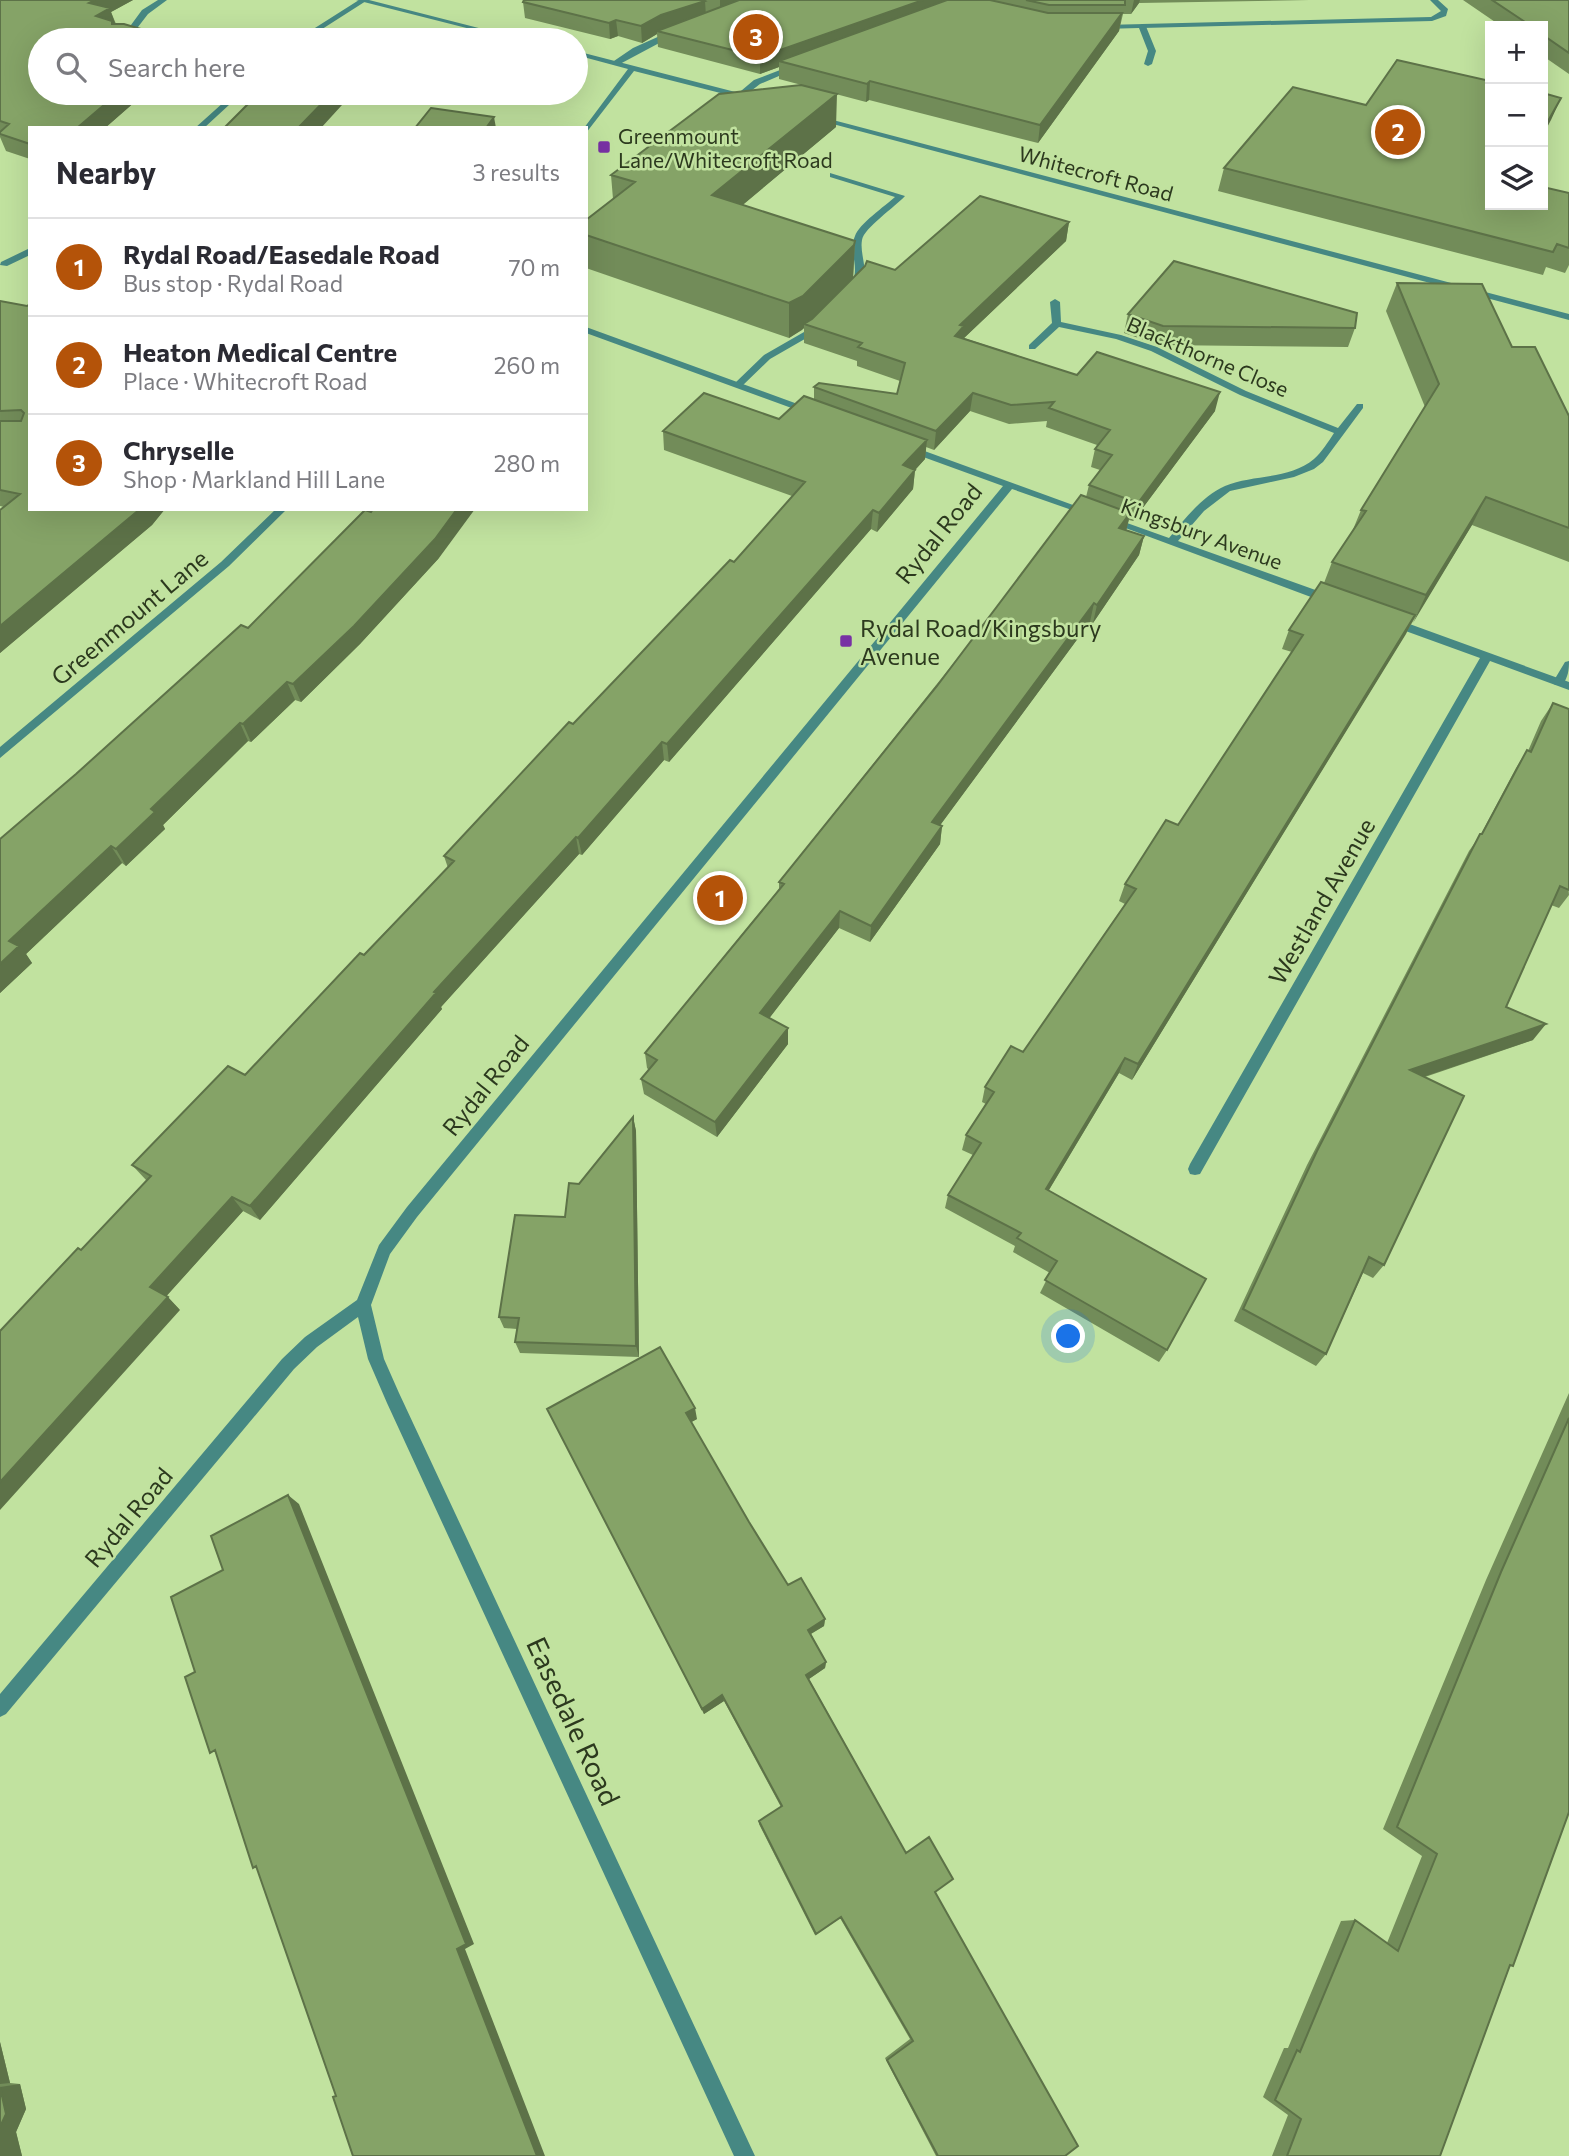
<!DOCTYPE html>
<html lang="en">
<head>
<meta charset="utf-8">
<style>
	:root { --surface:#fff; --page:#f2f2f3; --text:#2b2b33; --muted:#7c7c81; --line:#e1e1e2; --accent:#b45309 }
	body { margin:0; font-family:Commissioner,sans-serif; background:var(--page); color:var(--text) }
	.controls { position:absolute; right:21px; top:21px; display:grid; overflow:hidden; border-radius:0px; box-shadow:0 7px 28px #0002 }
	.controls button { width:63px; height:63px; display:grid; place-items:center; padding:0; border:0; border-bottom:2px solid var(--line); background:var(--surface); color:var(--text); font:35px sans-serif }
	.you { position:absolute; left:1069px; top:1337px; width:24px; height:24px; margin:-18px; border:5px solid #fff; border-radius:50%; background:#1a73e8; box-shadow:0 0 0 10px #1a73e833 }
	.badge { display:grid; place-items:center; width:46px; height:46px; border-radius:50%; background:var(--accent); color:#fff; font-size:23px; font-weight:700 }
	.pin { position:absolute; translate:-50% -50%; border:4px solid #fff; box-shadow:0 2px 7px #0006 }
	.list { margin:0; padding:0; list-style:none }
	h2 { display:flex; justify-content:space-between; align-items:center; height:91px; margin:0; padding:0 28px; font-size:30px }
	h2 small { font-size:23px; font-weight:400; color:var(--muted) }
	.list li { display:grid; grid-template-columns:46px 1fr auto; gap:21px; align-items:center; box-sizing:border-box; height:98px; padding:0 28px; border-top:2px solid var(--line) }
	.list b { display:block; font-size:26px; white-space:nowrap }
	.list p { margin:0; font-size:23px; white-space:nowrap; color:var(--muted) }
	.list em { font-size:23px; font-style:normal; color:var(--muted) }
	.icon { flex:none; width:38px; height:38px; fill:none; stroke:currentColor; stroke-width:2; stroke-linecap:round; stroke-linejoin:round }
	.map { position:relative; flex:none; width:1569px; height:2156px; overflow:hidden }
	.search { position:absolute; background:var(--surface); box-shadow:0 7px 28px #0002; left:28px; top:28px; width:560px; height:77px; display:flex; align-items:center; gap:18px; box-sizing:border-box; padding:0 24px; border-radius:38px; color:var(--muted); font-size:26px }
	.panel { position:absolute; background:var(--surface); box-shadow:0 7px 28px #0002; left:28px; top:126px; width:560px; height:385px; border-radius:0px }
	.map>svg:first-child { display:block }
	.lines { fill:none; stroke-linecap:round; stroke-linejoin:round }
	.service { fill:#468883; fill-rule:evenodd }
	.minor { fill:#468883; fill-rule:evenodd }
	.tertiary { fill:#468883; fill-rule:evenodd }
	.wall { fill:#728c59 }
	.shaded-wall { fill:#5d7248 }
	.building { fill:#85a367; stroke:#5d7248; stroke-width:2 }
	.poi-dot { fill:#7831a4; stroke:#c1e29f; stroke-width:2.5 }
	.labels { text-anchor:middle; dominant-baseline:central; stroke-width:5; stroke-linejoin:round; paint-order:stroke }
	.far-poi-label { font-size:21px; fill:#2c391e; stroke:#c1e29f; text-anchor:start }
	.far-street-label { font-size:21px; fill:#2c391e; stroke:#c1e29f }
	.street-label { font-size:24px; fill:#2c391e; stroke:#c1e29f }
	.poi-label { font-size:24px; fill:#2c391e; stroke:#c1e29f; text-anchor:start }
	.near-street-label { font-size:28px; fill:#2c391e; stroke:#c1e29f }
</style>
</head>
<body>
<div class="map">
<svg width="1569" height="2156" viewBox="0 0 1569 2156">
	<rect width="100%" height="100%" fill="#c1e29f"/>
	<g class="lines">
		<path class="service" d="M 1430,0 L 1438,0 L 1448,9 L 1446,16 L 1432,21 L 1142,28 L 1138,26 L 1142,24 L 1431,17 L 1441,11 Z
			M 793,65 L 800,67 L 760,84 L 742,98 L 735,96 L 754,80 Z
			M 830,173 L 905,196 C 895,207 864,228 862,240 C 859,257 873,277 856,288 L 851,285 C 861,268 848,252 855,236 C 859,224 885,206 895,197 L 830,177 Z
			M 814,322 L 822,324 L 810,336 L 770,359 L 741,387 L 735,387 L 735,383 L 764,355 L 804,332 Z
			M 1569,661 C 1569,671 1568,676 1563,685 L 1555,685 L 1553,682 L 1565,662 Z"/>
		<path class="minor" d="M 158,0 L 167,0 L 148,14 L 128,40 L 120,40 L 142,10 Z
			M 359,0 L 366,1 L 305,40 L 296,40 Z
			M 1145,24 L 1156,51 L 1152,64 L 1148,66 L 1144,64 L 1148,51 L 1139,28 L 1103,29 L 1099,27 L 1103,25 Z
			M 671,31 L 678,33 L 618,65 L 611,63 L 633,48 Z
			M 234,93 L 242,93 L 204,128 L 195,128 Z
			M 30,248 L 30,255 L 7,266 L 0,265 L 1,262 Z
			M 1055,299 L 1060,302 L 1061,322 L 1121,335 L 1157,347 L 1246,391 L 1338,428 L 1357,404 L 1363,404 L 1363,408 L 1323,462 L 1314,469 L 1294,477 L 1230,491 L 1204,511 L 1178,541 L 1335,597 L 1335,603 L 1327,603 L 1104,520 L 1105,518 L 1113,518 L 1169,538 C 1185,519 1201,497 1225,486 C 1253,474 1289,480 1314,459 C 1322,452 1328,442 1334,433 L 1240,395 L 1151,351 L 1116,339 L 1059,327 L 1035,349 L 1029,349 L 1029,345 L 1052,323 L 1050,302 Z
			M 586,327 L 814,410 L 816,412 L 808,414 L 586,333 Z
			M 908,445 L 1095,513 L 1094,515 L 1086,515 L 1012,489 L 417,1217 L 390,1254 L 371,1305 L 384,1359 L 399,1393 L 755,2156 L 734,2156 L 387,1403 L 368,1359 L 358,1317 L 317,1347 L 294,1369 L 6,1714 L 0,1717 L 0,1694 L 282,1359 L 305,1337 L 357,1300 L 379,1245 L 407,1207 L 1003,486 L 904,450 L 904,446 Z
			M 1393,618 L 1569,682 L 1569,690 L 1490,661 L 1200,1174 L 1195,1175 L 1190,1174 L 1188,1169 L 1190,1164 L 1480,658 L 1389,625 L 1387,622 Z"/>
		<path class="tertiary" d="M 356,0 L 369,0 L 526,40 L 514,40 Z
			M 576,51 L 747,95 L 748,97 L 744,99 L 634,71 L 586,133 L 586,128 L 584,128 L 628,69 L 576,55 Z
			M 814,115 L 1569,314 L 1569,320 L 814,119 Z
			M 276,509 L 287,509 L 229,566 L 0,758 L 0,747 L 221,562 Z"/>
	</g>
	<path class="wall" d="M 0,0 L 133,0 L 111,12 L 145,93 L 105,128 L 30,128 L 30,159 L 6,151 L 0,137 Z
		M 524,0 L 1309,0 L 1139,3 L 1131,14 L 1123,14 L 1119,31 L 1038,143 L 869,100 L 866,102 L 779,79 L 779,67 L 760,74 L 658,47 L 657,34 L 642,43 L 618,36 L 610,39 L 525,18 L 523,2 Z
		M 1463,0 L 1569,0 L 1569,74 L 1543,56 L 1543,26 L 1501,26 Z
		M 836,127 L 742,205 L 855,241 L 853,278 L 895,270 L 1069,222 L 1066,241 L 964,338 L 1077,375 L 1215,411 L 1133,521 L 1129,520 L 1126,530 L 1144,536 L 1139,555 L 1093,623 L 1090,622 L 940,825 L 942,826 L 940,844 L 870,942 L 839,928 L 769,1018 L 788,1044 L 717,1137 L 644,1094 L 641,1079 L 649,1070 L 647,1068 L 645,1053 L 779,889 L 779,882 L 1086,497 L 1089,485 L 1100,470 L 1091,467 L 1095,449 L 1097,445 L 1046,427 L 1047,421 L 1009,424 L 970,411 L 934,450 L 926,447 L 925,459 L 915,470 L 913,489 L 877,532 L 871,529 L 669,762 L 664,760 L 582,855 L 579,854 L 441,1007 L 442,1009 L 260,1220 L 243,1211 L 166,1296 L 180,1310 L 81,1250 L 147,1181 L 132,1165 L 245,1075 L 448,868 L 444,856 L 573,724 L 734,562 L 792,496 L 664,450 L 663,431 L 779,419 L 814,399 L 814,387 L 897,394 L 900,381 L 857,366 L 857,361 L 804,343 L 804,328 L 789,338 L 586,268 L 586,220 L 613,199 L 611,175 Z
		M 1224,168 L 1490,205 L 1569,193 L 1569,265 L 1565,273 L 1546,267 L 1543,275 L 1218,191 Z
		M 1397,283 L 1512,347 L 1569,416 L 1569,562 L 1472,525 L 1132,1080 L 1119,1073 L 1049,1190 L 1167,1350 L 1159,1362 L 1040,1293 L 1050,1273 L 1013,1252 L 1015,1246 L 945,1208 L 948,1195 L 973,1155 L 962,1150 L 966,1135 L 986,1104 L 982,1102 L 985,1087 L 1023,1052 L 1125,904 L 1119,901 L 1125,884 L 1178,825 L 1292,652 L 1282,649 L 1289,630 L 1324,583 L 1332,562 L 1352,532 L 1361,510 L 1425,407 L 1386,311 Z
		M 0,301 L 27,306 L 30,509 L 165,509 L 152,525 L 0,653 L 0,510 L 4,507 L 0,506 Z
		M 1128,314 L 1355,328 L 1348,347 L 1159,345 L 1124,333 Z
		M 439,558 L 360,644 L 301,702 L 295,700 L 251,742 L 248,741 L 163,825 L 165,829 L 126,866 L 122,863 L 26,954 L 32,963 L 0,993 L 0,839 L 248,628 Z
		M 1553,703 L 1569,895 L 1559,908 L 1551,905 L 1506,1007 L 1533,1040 L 1425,1077 L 1384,1265 L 1373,1278 L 1363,1273 L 1326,1354 L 1316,1366 L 1234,1321 L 1307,1165 L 1469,851 L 1481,834 L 1516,768 L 1527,750 L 1528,751 L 1541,721 Z
		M 633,1117 L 636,1131 L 639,1357 L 520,1353 L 515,1342 L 517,1329 L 504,1328 L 499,1317 L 565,1217 L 579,1184 Z
		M 1569,1393 L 1569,1812 L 1513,1966 L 1510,1966 L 1440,2156 L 1272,2156 L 1288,2115 L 1263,2097 L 1284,2048 L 1288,2048 L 1341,1921 L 1355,1920 L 1387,1943 L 1422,1856 L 1383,1829 L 1486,1580 Z
		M 547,1409 L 697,1419 L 691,1422 L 749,1522 L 788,1585 L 825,1619 L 824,1626 L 811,1634 L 826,1662 L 825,1668 L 809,1679 L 906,1853 L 935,1892 L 1065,2156 L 936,2156 L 885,2058 L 910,2039 L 840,1918 L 815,1935 L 759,1824 L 759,1821 L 781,1807 L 724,1701 L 704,1714 Z
		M 0,2042 L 10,2083 L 20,2084 L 26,2109 L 16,2132 L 22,2156 L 0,2156 Z"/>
	<path class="shaded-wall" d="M 95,0 L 133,0 L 111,12 L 116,26 L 102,33 L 89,3 Z
		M 720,0 L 757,0 L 720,12 Z
		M 923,0 L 953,0 L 779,61 L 779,67 L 760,74 L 760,57 Z
		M 1134,0 L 1140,0 L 1139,3 L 1131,14 Z
		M 705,1 L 706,17 L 657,31 L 657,34 L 642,43 L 641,26 L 661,15 Z
		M 1122,13 L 1119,31 L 1038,143 L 1040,125 Z
		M 616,20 L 618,36 L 610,39 L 609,23 Z
		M 870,81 L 869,100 L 866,102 L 867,84 Z
		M 118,93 L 145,93 L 105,128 L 77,128 Z
		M 332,93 L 339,93 L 342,105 L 321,128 L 298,128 Z
		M 837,94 L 836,127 L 714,229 L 712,195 Z
		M 1561,98 L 1551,120 L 1543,135 L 1543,130 Z
		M 494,117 L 496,128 L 486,128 Z
		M 1069,222 L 1066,241 L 963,339 L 955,336 L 960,325 Z
		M 855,241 L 853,279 L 807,325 L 804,324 L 804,328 L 802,330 L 789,338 L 789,303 Z
		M 1220,392 L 1215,411 L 1133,521 L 1138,503 Z
		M 973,393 L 970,411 L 934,450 L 936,431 Z
		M 927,440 L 925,459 L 915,470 L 913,489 L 877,532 L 879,513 L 903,465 Z
		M 1486,497 L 1472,525 L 1413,623 L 1426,595 Z
		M 140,509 L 165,509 L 152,525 L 0,653 L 0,626 Z
		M 457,509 L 475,509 L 439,558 L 360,644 L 301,702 L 293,684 Z
		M 873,510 L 871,529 L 669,762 L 667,744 Z
		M 1130,513 L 1126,532 L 1119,528 Z
		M 1144,536 L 1139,555 L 1093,623 L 1097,605 Z
		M 1094,603 L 1090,622 L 930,839 L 932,822 Z
		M 1415,615 L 1406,634 L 1132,1080 L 1138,1064 Z
		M 287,682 L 295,700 L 251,742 L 243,724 Z
		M 240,723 L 248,741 L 163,825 L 165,829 L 126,866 L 116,849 L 151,809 Z
		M 662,742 L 664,760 L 582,855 L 578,838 Z
		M 942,826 L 940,844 L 870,942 L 871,926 Z
		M 576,837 L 579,854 L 441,1007 L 442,1009 L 260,1220 L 250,1206 L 434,992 Z
		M 111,846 L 122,863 L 26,954 L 32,963 L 0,993 L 0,964 L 9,941 Z
		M 840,911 L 839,928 L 761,1029 L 760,1013 Z
		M 1546,1024 L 1533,1040 L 1399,1085 L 1410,1070 Z
		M 788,1028 L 788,1044 L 717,1137 L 715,1122 Z
		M 1125,1058 L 1119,1073 L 1041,1203 L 1046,1189 Z
		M 633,1117 L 636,1131 L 639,1357 L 636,1346 Z
		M 232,1197 L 243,1211 L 163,1300 L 150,1287 Z
		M 168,1297 L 180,1310 L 0,1510 L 0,1482 Z
		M 695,1408 L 697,1419 L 688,1424 L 686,1413 Z
		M 288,1495 L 299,1504 L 474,1944 L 465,1949 L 545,2156 L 537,2156 L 457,1949 Z
		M 825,1619 L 824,1626 L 807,1636 L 808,1630 Z
		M 826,1662 L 825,1668 L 806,1681 L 806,1675 Z
		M 722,1695 L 724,1701 L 704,1714 L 702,1709 Z
		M 0,2042 L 10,2083 L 0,2084 Z
		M 20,2084 L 26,2109 L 16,2132 L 22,2156 L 0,2156 L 0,2087 Z"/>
	<path class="building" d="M 0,0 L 95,0 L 89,3 L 110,8 L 96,16 L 112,21 L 112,24 L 124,24 L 178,40 L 40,40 L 40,93 L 118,93 L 77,128 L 30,128 L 30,144 L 0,134 L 0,132 L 9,124 L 0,121 Z
		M 524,0 L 703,0 L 705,1 L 661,15 L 641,26 L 616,20 L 609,23 L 523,2 Z
		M 739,0 L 923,0 L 760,57 L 657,31 Z
		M 947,0 L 990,0 L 1048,13 L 1122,13 L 1040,125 L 870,81 L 867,84 L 779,61 Z
		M 1026,0 L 1125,0 L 1125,5 L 1049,5 Z
		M 1492,0 L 1569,0 L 1569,53 L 1543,35 L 1543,26 L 1531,26 Z
		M 1397,60 L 1490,81 L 1490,205 L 1543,205 L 1543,187 L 1569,193 L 1569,248 L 1557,244 L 1553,252 L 1224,168 L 1293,87 L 1366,105 Z
		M 801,85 L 837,94 L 712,195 L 855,241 L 854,245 L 803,296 L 789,303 L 586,235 L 586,220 L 635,182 L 611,175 L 719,94 Z
		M 259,93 L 332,93 L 298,128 L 224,128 Z
		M 1543,93 L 1561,98 L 1543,130 Z
		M 431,108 L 494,117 L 486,128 L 415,128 Z
		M 980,196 L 1069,222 L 960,325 L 964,326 L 955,336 L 1077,375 L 1097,352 L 1220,392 L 1138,503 L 1089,485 L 1112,455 L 1095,449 L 1110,430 L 1049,408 L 1054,402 L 1011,405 L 973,393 L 936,431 L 814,387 L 819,383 L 897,394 L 905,363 L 858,347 L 862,343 L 804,324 L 812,319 L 865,266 L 867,261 L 895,270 Z
		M 1174,261 L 1357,313 L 1355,328 L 1163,326 L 1128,314 Z
		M 1397,283 L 1482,284 L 1512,347 L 1535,347 L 1569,416 L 1569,528 L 1486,497 L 1426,595 L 1332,562 L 1366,511 L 1361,510 L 1439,384 Z
		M 0,301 L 27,306 L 30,304 L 30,509 L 140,509 L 0,626 L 0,510 L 20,494 L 0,490 L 0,421 L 21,421 L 24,413 L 21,410 L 0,411 Z
		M 704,393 L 779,419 L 804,396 L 927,440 L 903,465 L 915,470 L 879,513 L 873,510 L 667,744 L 662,742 L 578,838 L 576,837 L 434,992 L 436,993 L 250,1206 L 232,1197 L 150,1287 L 168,1297 L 0,1482 L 0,1331 L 78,1248 L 81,1250 L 151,1176 L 132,1165 L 228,1066 L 245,1075 L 360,953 L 364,955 L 454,861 L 444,856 L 569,722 L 573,724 L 730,560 L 734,562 L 805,482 L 663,431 Z
		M 1081,495 L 1130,513 L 1119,528 L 1144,536 L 1097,605 L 1094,603 L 932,822 L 942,826 L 871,926 L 840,911 L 760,1013 L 788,1028 L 715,1122 L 641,1079 L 657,1060 L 645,1053 L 784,884 L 779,882 L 937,686 Z
		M 373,509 L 457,509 L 435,539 L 354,626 L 293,684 L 287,682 L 243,724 L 240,723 L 151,809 L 155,812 L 116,849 L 111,846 L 9,941 L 19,946 L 0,964 L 0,839 L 76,774 L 241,625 L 248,628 L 365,510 L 371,512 Z
		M 1321,582 L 1415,615 L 1138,1064 L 1125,1058 L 1046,1189 L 1206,1279 L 1167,1350 L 1045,1280 L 1057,1261 L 1017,1238 L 1021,1233 L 948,1195 L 981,1143 L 966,1135 L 994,1092 L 985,1087 L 1011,1046 L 1023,1052 L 1136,889 L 1125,884 L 1166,820 L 1178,825 L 1303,635 L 1289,630 Z
		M 1553,703 L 1569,709 L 1569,890 L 1560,886 L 1506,1007 L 1546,1024 L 1410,1070 L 1464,1096 L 1384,1265 L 1369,1257 L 1326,1354 L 1243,1309 L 1317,1151 L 1480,834 L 1482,834 L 1527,750 L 1531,752 Z
		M 633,1117 L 636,1346 L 515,1342 L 519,1318 L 499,1317 L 515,1215 L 565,1217 L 569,1183 L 579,1184 Z
		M 660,1347 L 695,1408 L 686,1413 L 749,1522 L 788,1585 L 801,1578 L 825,1619 L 808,1630 L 826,1662 L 806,1675 L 906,1853 L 929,1837 L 953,1879 L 935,1892 L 1078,2146 L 1065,2156 L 938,2156 L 887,2060 L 913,2041 L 841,1917 L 816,1934 L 759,1821 L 782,1806 L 722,1695 L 702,1709 L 547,1409 Z
		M 1569,1418 L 1569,1812 L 1513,1966 L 1510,1965 L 1440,2156 L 1287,2156 L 1301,2119 L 1275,2100 L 1297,2050 L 1300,2052 L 1355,1920 L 1398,1951 L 1437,1854 L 1397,1827 L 1501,1572 Z
		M 288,1495 L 466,1944 L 457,1949 L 537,2156 L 353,2156 L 333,2097 L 336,2096 L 256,1866 L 253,1868 L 215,1750 L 210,1753 L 185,1677 L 195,1672 L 171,1597 L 223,1570 L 211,1536 Z
		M 0,2087 L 6,2114 L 0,2127 Z"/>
	<g class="poi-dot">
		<rect x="597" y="140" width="14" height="14" rx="3.5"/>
		<rect x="839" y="634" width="14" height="14" rx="3.5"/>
	</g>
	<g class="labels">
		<g class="far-poi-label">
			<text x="618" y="135">Greenmount<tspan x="618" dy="24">Lane/Whitecroft Road</tspan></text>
		</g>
		<g class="far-street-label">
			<text transform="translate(1096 173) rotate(15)">Whitecroft Road</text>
			<text transform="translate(1208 356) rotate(23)">Blackthorne Close</text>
			<text transform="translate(1202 533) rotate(20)">Kingsbury Avenue</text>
		</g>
		<g class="street-label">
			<text transform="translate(938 533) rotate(-51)">Rydal Road</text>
			<text transform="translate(129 617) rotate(-40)">Greenmount Lane</text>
			<text transform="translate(1321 901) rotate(-60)">Westland Avenue</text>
			<text transform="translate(485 1085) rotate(-51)">Rydal Road</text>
			<text transform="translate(128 1517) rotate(-50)">Rydal Road</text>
		</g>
		<g class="poi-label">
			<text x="860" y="627">Rydal Road/Kingsbury<tspan x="860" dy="28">Avenue</tspan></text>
		</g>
		<g class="near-street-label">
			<text transform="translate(574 1721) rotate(65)">Easedale Road</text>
		</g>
	</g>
</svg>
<div class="controls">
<button>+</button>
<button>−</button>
<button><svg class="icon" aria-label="layers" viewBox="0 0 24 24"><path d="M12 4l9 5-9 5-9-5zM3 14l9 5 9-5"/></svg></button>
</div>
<div class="you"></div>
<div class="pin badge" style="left:720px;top:898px">1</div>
<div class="pin badge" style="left:1398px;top:132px">2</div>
<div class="pin badge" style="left:756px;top:37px">3</div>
<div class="search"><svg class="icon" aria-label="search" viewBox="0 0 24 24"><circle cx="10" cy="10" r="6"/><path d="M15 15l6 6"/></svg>Search here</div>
<section class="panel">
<h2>Nearby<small>3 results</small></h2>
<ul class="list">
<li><span class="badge">1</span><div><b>Rydal Road/Easedale Road</b><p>Bus stop · Rydal Road</p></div><em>70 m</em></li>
<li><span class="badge">2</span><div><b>Heaton Medical Centre</b><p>Place · Whitecroft Road</p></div><em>260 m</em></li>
<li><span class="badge">3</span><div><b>Chryselle</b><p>Shop · Markland Hill Lane</p></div><em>280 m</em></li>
</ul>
</section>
</div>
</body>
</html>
